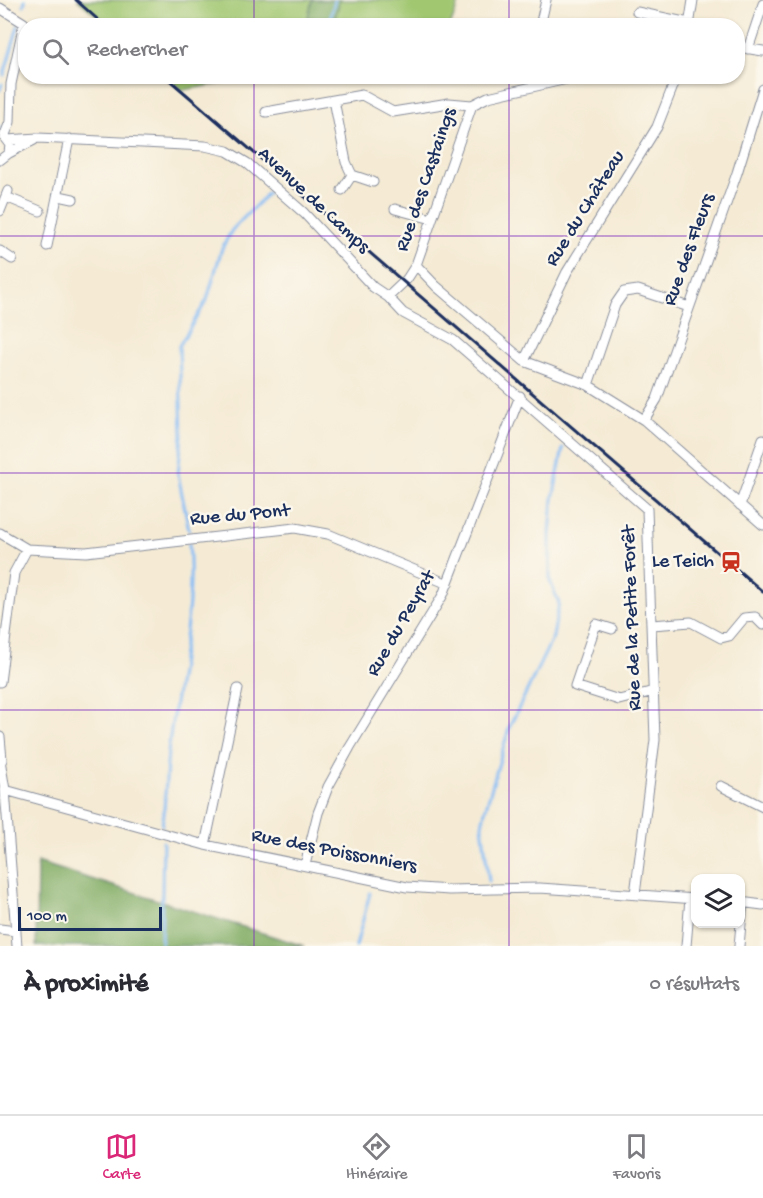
<!DOCTYPE html>
<html lang="fr">
<head>
<meta charset="utf-8">
<style>
	:root { --surface:#fff; --page:#f7f7f7; --text:#2b2b33; --muted:#7c7c81; --line:#e1e1e2; --accent:#db2777 }
	body { margin:0; font-family:"Gochi Hand",sans-serif; background:var(--page); color:var(--text) }
	.controls { position:absolute; right:18px; bottom:18px; display:grid; overflow:hidden; border-radius:12px; box-shadow:0 2px 4px #0004 }
	.controls button { width:54px; height:54px; display:grid; place-items:center; padding:0; border:0; border-bottom:2px solid var(--line); background:var(--surface); color:var(--text); font:30px sans-serif }
	.scale { position:absolute; left:18px; bottom:15px; width:144px; box-sizing:border-box; padding-left:6px; border:3px solid #1b2f5e; border-top:0; font-size:16px; line-height:21px; white-space:nowrap; color:#1b2f5e; -webkit-text-stroke:4px #fbf7ec; paint-order:stroke }
	.list { margin:0; padding:0; list-style:none }
	h2 { display:flex; justify-content:space-between; align-items:center; height:78px; margin:0; padding:0 24px; font-size:26px }
	h2 small { font-size:20px; font-weight:400; color:var(--muted) }
	.icon { flex:none; width:33px; height:33px; fill:none; stroke:currentColor; stroke-width:2; stroke-linecap:round; stroke-linejoin:round }
	.map { position:relative; flex:none; width:763px; height:946px; overflow:hidden }
	.search { position:absolute; background:var(--surface); box-shadow:0 2px 4px #0004; left:18px; right:18px; top:18px; height:66px; display:flex; align-items:center; gap:15px; box-sizing:border-box; padding:0 21px; border-radius:24px; color:var(--muted); font-size:22px }
	.sheet { height:168px; background:var(--surface) }
	nav { display:flex; justify-content:space-around; align-items:center; box-sizing:border-box; height:84px; border-top:2px solid var(--line); background:var(--surface); font-size:16px; color:var(--muted) }
	nav a { display:grid; justify-items:center; gap:3px }
	nav .on { color:var(--accent) }
	.map>svg:first-child { display:block }
	.green { fill:#a1c771; stroke:#5e7b68; stroke-width:1.5 }
	.forest { fill:#80ac63; stroke:#4e6e60; stroke-width:1.5 }
	.lines { fill:none; stroke-linecap:round; stroke-linejoin:round }
	.stream { stroke:#84bcf5; stroke-width:3 }
	.minor-casing { stroke:#888d9a; stroke-width:11 }
	.minor { stroke:#fff; stroke-width:9 }
	.rail { stroke:#1b2f5e; stroke-width:3 }
	.grid { fill:none; stroke:#7b2cbf; stroke-width:1.5; stroke-opacity:0.55 }
	.labels { text-anchor:middle; dominant-baseline:central; stroke-width:5; stroke-linejoin:round; paint-order:stroke }
	.street-label { font-size:20px; fill:#1b2f5e; stroke:#fbf7ec }
	.poi-label { font-size:20px; fill:#1b2f5e; stroke:#fbf7ec; text-anchor:end }
</style>
</head>
<body>
<div class="map">
<svg width="763" height="946" viewBox="0 0 763 946">
	<rect width="100%" height="100%" fill="#fbf7ec"/>
	<filter id="ink" filterUnits="userSpaceOnUse"><feTurbulence type="fractalNoise" baseFrequency=".0167" numOctaves="2"/><feDisplacementMap in="SourceGraphic" scale="12" xChannelSelector="R" yChannelSelector="G"/><feConvolveMatrix kernelMatrix="1 2 1 2 8 2 1 2 1" color-interpolation-filters="sRGB"/></filter>
	<filter id="wash" filterUnits="userSpaceOnUse"><feTurbulence type="fractalNoise" baseFrequency=".008" numOctaves="4" result="noise"/><feDisplacementMap in="SourceGraphic" scale="24" xChannelSelector="R" yChannelSelector="G"/><feGaussianBlur stdDeviation="1.35" result="paint"/><feColorMatrix in="noise" values="0 0 0 0 0 0 0 0 0 0 0 0 0 0 0 0 0 1.4 0 .05"/><feComposite in="paint" operator="in"/></filter>
	<g filter="url(#wash)">
		<rect width="100%" height="100%" fill="#f5ebd5"/>
		<path class="green" d="M 78,0 L 460,0 L 450,26 L 108,25 Z
			M 167,77 L 259,77 L 183,90 Z"/>
		<path class="forest" d="M 312,0 L 340,0 L 333,25 L 306,25 Z
			M 37,862 L 304,946 L 36,946 Z"/>
		<g class="lines">
			<path class="stream" d="M 24,5 L 25,0
				M 328,26 L 335,0
				M 4,75 L 18,26
				M 0,90 L 2,84
				M 0,127 L 0,128
				M 189,530 L 178,474 L 182,435 L 179,346 L 207,300 L 222,248 L 232,230 L 268,193
				M 162,825 C 167,795 165,766 170,737 C 178,678 195,603 189,544
				M 489,881 L 482,825 L 485,811 L 509,728 L 553,637 L 559,603 L 550,581 L 550,534 L 553,499 L 563,448
				M 161,946 L 163,842
				M 356,946 L 370,893"/>
		</g>
	</g>
	<g filter="url(#ink)">
		<g class="lines">
			<defs>
				<path id="minor" d="M 0,8 L 24,23 L 11,84 L 10,122 L 4,137
					M 637,12 L 689,23
					M 540,26 L 546,0
					M 689,26 L 693,0
					M 738,47 L 763,51
					M 748,49 L 763,4
					M 334,100 L 346,162 L 352,175
					M 266,112 L 362,95 L 393,112 L 449,103 L 472,105
					M 7,140 L 38,138 L 205,146 L 227,151 L 247,163 L 304,213 L 373,287 L 388,297 L 403,313 L 453,340 L 647,509 L 655,740 L 635,894
					M 9,153 L 34,140
					M 0,160 L 9,153 L 10,145 L 4,137
					M 352,175 L 373,182
					M 342,190 L 352,175
					M 59,196 L 73,199
					M 6,197 L 40,211
					M 395,209 L 432,219
					M 0,211 L 8,191
					M 47,246 L 69,139
					M 0,251 L 12,259
					M 416,265 L 436,286 L 524,361 L 588,385 L 644,420 L 763,525
					M 388,297 L 407,279 L 416,265 L 472,105 L 488,97 L 580,76
					M 524,361 L 567,272 L 657,127 L 677,76
					M 588,385 L 615,305 L 624,292 L 638,290 L 689,307
					M 644,420 L 657,399 L 737,173 L 763,89
					M 740,505 L 763,439
					M 0,533 L 27,549 L 14,573 L 0,682
					M 27,549 L 86,552 L 295,528 L 328,534 L 448,584
					M 652,625 L 691,622 L 721,638 L 729,636 L 744,618 L 755,617 L 763,625
					M 612,629 L 596,624 L 575,686 L 619,700 L 654,691
					M 0,737 L 2,760
					M 0,760 L 5,790 L 205,845 L 407,887 L 449,890 L 540,888 L 696,899
					M 721,786 L 763,807
					M 5,790 L 17,946
					M 205,845 L 238,689
					M 305,865 L 318,813 L 328,787 L 350,747 L 443,595 L 520,396
					M 740,902 L 763,905
					M 0,929 L 16,931
					M 686,946 L 690,899
					M 739,946 L 743,902"/>
			</defs>
			<use href="#minor" class="minor-casing"/>
			<use href="#minor" class="minor"/>
			<path class="rail" d="M 76,0 L 105,26
				M 165,76 L 763,592"/>
		</g>
	</g>
	<path class="grid" d="M 254,0 L 254,26M 509,0 L 509,26M 254,76 L 254,946M 509,76 L 509,946M 0,236 L 763,236M 0,473 L 763,473M 0,710 L 763,710"/>
	<defs>
		<symbol id="station-bare" viewBox="-9 -9 18 18"><path d="M-3-6H3Q5-6 5-4V2Q5 4 3 4L4.5 6H3L1.5 4h-3L-3 6H-4.5L-3 4Q-5 4-5 2V-4Q-5-6-3-6ZM-3.5-4v3h7v-3ZM-3.5 1v1.5H-2V1ZM2 1v1.5H3.5V1Z" fill="#c8321e" stroke="#fbf7ec" stroke-width="2.5" paint-order="stroke"/></symbol>
	</defs>
	<g fill-rule="evenodd">
		<use href="#station-bare" x="716" y="547" width="30" height="30"/>
	</g>
	<g class="labels">
		<g class="street-label">
			<text transform="translate(427 180) rotate(-71)">Rue des Castaings</text>
			<text transform="translate(313 201) rotate(43)">Avenue de Camps</text>
			<text transform="translate(586 209) rotate(-58)">Rue du Château</text>
			<text transform="translate(690 250) rotate(-70)">Rue des Fleurs</text>
			<text transform="translate(240 516) rotate(-5)">Rue du Pont</text>
			<text transform="translate(633 618) rotate(-92)">Rue de la Petite Forêt</text>
			<text transform="translate(402 624) rotate(-60)">Rue du Peyrat</text>
			<text transform="translate(334 852) rotate(11)">Rue des Poissonniers</text>
		</g>
		<g class="poi-label">
			<text x="714" y="562">Le Teich</text>
		</g>
	</g>
</svg>
<div class="controls">
<button><svg class="icon" aria-label="layers" viewBox="0 0 24 24"><path d="M12 4l9 5-9 5-9-5zM3 14l9 5 9-5"/></svg></button>
</div>
<div class="scale">100 m</div>
<div class="search"><svg class="icon" aria-label="search" viewBox="0 0 24 24"><circle cx="10" cy="10" r="6"/><path d="M15 15l6 6"/></svg>Rechercher</div>
</div>
<section class="sheet">
<h2>À proximité<small>0 résultats</small></h2>
<ul class="list">
</ul>
</section>
<nav>
<a class="on"><svg class="icon" aria-label="map" viewBox="0 0 24 24"><path d="M3 6l6-2 6 2 6-2v14l-6 2-6-2-6 2zM9 4v14M15 6v14"/></svg>Carte</a>
<a><svg class="icon" aria-label="directions" viewBox="0 0 24 24"><path d="M12 3l9 9-9 9-9-9zM9 14v-3h6M13 9l2 2-2 2"/></svg>Itinéraire</a>
<a><svg class="icon" aria-label="saved" viewBox="0 0 24 24"><path d="M7 4h10v16l-5-4-5 4z"/></svg>Favoris</a>
</nav>
</body>
</html>
